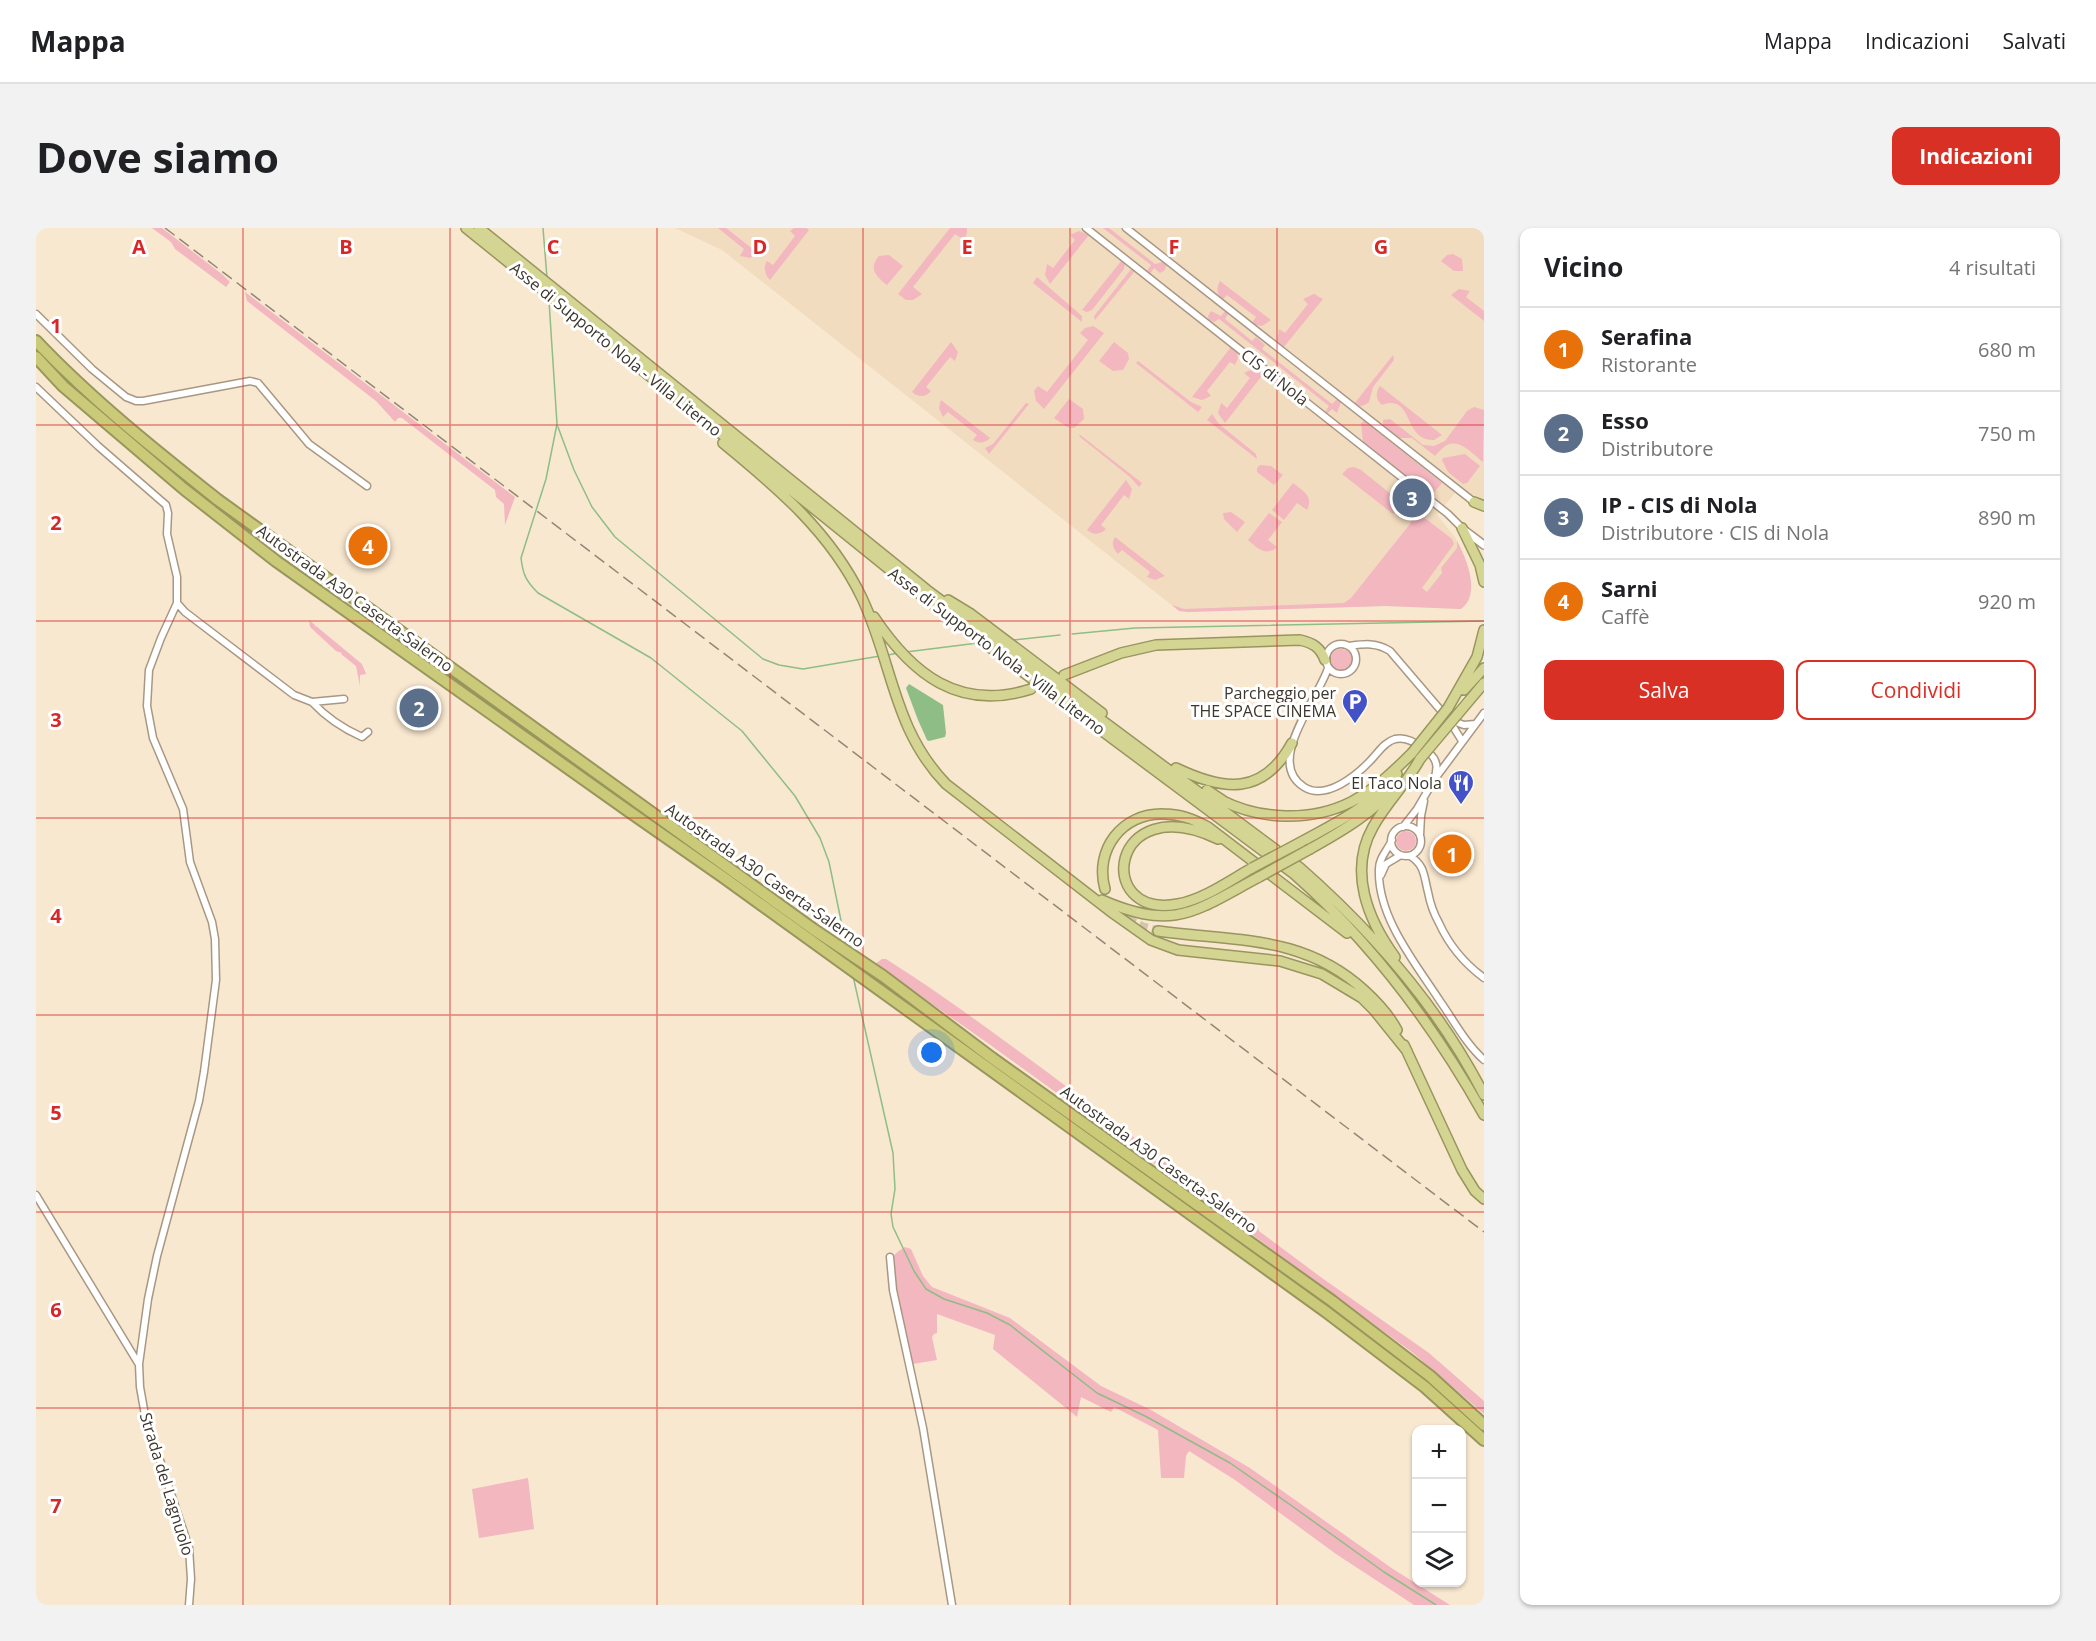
<!DOCTYPE html>
<html lang="it">
<head>
<meta charset="utf-8">
<style>
	:root { --surface:#fff; --page:#f2f2f2; --text:#202124; --muted:#757577; --line:#e0e0e0; --accent:#d93025 }
	body { margin:0; font-family:"Open Sans",sans-serif; background:var(--page); color:var(--text) }
	.controls { position:absolute; right:18px; bottom:18px; display:grid; overflow:hidden; border-radius:12px; box-shadow:0 2px 4px #0004 }
	.controls button { width:54px; height:54px; display:grid; place-items:center; padding:0; border:0; border-bottom:2px solid var(--line); background:var(--surface); color:var(--text); font:30px sans-serif }
	.you { position:absolute; left:896px; top:825px; width:21px; height:21px; margin:-15px; border:4px solid #fff; border-radius:50%; background:#1a73e8; box-shadow:0 0 0 9px #1a73e833 }
	.badge { display:grid; place-items:center; width:39px; height:39px; border-radius:50%; background:var(--accent); color:#fff; font-size:20px; font-weight:700 }
	.pin { position:absolute; translate:-50% -50%; border:3px solid #fff; box-shadow:0 2px 6px #0006 }
	.list { margin:0; padding:0; list-style:none }
	h2 { display:flex; justify-content:space-between; align-items:center; height:78px; margin:0; padding:0 24px; font-size:26px }
	h2 small { font-size:20px; font-weight:400; color:var(--muted) }
	.list li { display:grid; grid-template-columns:39px 1fr auto; gap:18px; align-items:center; box-sizing:border-box; height:84px; padding:0 24px; border-top:2px solid var(--line) }
	.list b { display:block; font-size:22px; white-space:nowrap }
	.list p { margin:0; font-size:20px; white-space:nowrap; color:var(--muted) }
	.list em { font-size:20px; font-style:normal; color:var(--muted) }
	.actions { display:flex; gap:12px; padding:18px 24px }
	.actions a { flex:1; padding:14px 0; border:2px solid var(--accent); border-radius:12px; text-align:center; font-size:21px; color:var(--accent) }
	.actions .main { background:var(--accent); color:#fff }
	.icon { flex:none; width:33px; height:33px; fill:none; stroke:currentColor; stroke-width:2; stroke-linecap:round; stroke-linejoin:round }
	.map { position:relative; flex:none; width:1448px; height:1377px; overflow:hidden; border-radius:12px }
	header { display:flex; align-items:center; gap:36px; box-sizing:border-box; height:84px; padding:0 30px; background:var(--surface); border-bottom:2px solid var(--line) }
	header strong { font-size:28px }
	nav { display:flex; gap:33px; margin-inline-start:auto; font-size:21px }
	.intro { display:flex; align-items:center; justify-content:space-between; box-sizing:border-box; height:144px; padding:0 36px }
	h1 { margin:0; font-size:42px }
	.button { padding:15px 27px; border-radius:12px; background:var(--accent); color:#fff; font-size:21px; font-weight:700 }
	main { display:flex; gap:36px; padding:0 36px }
	aside { flex:1; background:var(--surface); border-radius:12px; box-shadow:0 2px 4px #0004 }
	.map>svg:first-child { display:block }
	.built { fill:#f1dcbf }
	.green { fill:#f3b7bf }
	.water { fill:#8ebd86 }
	.lines { fill:none; stroke-linecap:round; stroke-linejoin:round }
	.stream { stroke:#8ebd86; stroke-width:1.5 }
	.trunk-tunnel { stroke:#d3c4af; stroke-width:9; stroke-dasharray:9 4.5; stroke-linecap:butt }
	.minor-casing { stroke:#a89883; stroke-width:9 }
	.tertiary-casing { stroke:#a89883; stroke-width:10 }
	.trunk-casing { stroke:#98965e; stroke-width:12 }
	.motorway-casing { stroke:#98965e; stroke-width:14 }
	.minor { stroke:#fff; stroke-width:6 }
	.tertiary { stroke:#fff; stroke-width:7 }
	.trunk { stroke:#d4d493; stroke-width:9 }
	.motorway { stroke:#caca78; stroke-width:10 }
	.rail { stroke:#928777; stroke-width:1.5; stroke-dasharray:12 6; stroke-linecap:butt }
	.trunk-bridge-casing { stroke:#98965e; stroke-width:12; stroke-linecap:butt }
	.trunk-bridge { stroke:#d4d493; stroke-width:9 }
	.grid { fill:none; stroke:#d62828; stroke-width:1.5; stroke-opacity:0.55 }
	.labels { text-anchor:middle; dominant-baseline:central; stroke-width:6; stroke-linejoin:round; paint-order:stroke }
	.street-label { font-size:16px; fill:#3c362d; stroke:#fff }
	.poi-label { font-size:16px; fill:#3c362d; stroke:#fff; text-anchor:end }
	.grid-label { font-size:20px; text-anchor:middle; font-weight:bold; fill:#d62828; stroke:#fff; stroke-width:6; stroke-linejoin:round; paint-order:stroke }
</style>
</head>
<body>
<header>
<strong>Mappa</strong>
<nav><a>Mappa</a><a>Indicazioni</a><a>Salvati</a></nav>
</header>
<div class="intro"><h1>Dove siamo</h1><a class="button">Indicazioni</a></div>
<main>
<div class="map">
<svg width="1448" height="1377" viewBox="0 0 1448 1377">
	<rect width="100%" height="100%" fill="#f9e8d0"/>
	<path class="built" d="M 639,0 L 1448,0 L 1448,274 L 1423,260 L 1401,287 L 1419,309 L 1426,322 L 1433,344 L 1435,364 L 1433,373 L 1427,379 L 1422,381 L 1350,378 L 1152,384 L 1143,383 L 686,22 Z"/>
	<path class="green" d="M 116,0 L 126,0 L 187,47 L 194,54 L 190,59 L 139,21 L 135,14 Z
		M 682,0 L 690,0 L 722,25 L 714,30 L 704,28 L 708,21 Z
		M 758,0 L 770,0 L 773,2 L 734,52 C 729,47 727,40 731,33 L 737,37 L 759,8 L 754,3 Z
		M 914,0 L 931,0 L 931,5 L 928,12 L 919,6 L 877,59 L 886,66 L 877,72 L 870,72 L 862,66 Z
		M 1067,0 L 1073,0 L 1119,36 L 1127,34 L 1130,37 L 1129,42 L 1124,45 L 1118,40 L 1114,46 L 1111,43 L 1115,37 Z
		M 1043,3 L 1053,7 L 1014,56 L 1009,47 L 1011,36 L 1017,40 L 1039,12 L 1034,7 Z
		M 1417,26 L 1426,31 L 1427,43 L 1418,43 L 1405,33 L 1411,27 Z
		M 853,27 L 867,38 L 851,57 C 840,48 832,41 843,28 Z
		M 1086,32 L 1089,36 L 1088,41 L 1056,82 L 1051,84 L 1046,82 Z
		M 1096,40 L 1099,43 L 1059,92 L 1058,88 Z
		M 1001,49 L 1046,88 L 1046,94 L 997,55 Z
		M 1184,53 L 1235,92 L 1226,98 L 1215,96 L 1220,89 L 1191,67 L 1186,72 C 1181,67 1180,59 1184,53 Z
		M 1423,61 L 1434,63 L 1430,69 L 1448,83 L 1448,93 L 1415,67 Z
		M 209,64 L 479,269 L 469,297 L 468,276 L 460,269 L 459,262 L 366,190 L 362,190 L 359,194 L 340,173 L 211,73 Z
		M 1278,66 L 1287,71 L 1247,120 L 1241,113 L 1243,101 L 1249,105 L 1272,76 L 1267,71 Z
		M 1175,83 L 1185,88 L 1189,83 L 1192,86 L 1189,91 L 1216,113 L 1220,109 L 1229,117 L 1226,121 L 1296,176 L 1301,171 L 1305,174 L 1301,185 L 1296,181 L 1291,186 L 1289,184 L 1293,178 L 1183,91 L 1178,94 L 1173,92 L 1172,88 Z
		M 1057,98 L 1068,105 L 1008,181 L 1000,173 L 998,163 L 1002,158 L 1011,164 L 1052,112 L 1044,105 L 1049,100 Z
		M 915,114 L 922,124 L 919,133 L 914,129 L 890,159 L 895,163 C 889,170 882,169 876,164 Z
		M 1078,114 L 1092,125 L 1093,131 L 1087,142 L 1077,143 L 1063,133 Z
		M 1195,119 L 1201,125 L 1202,130 L 1199,137 L 1194,134 L 1171,163 L 1175,168 L 1166,172 L 1156,169 Z
		M 1357,127 L 1358,132 L 1337,159 L 1333,174 C 1328,178 1323,180 1318,176 Z
		M 1102,133 L 1155,174 L 1166,179 L 1162,184 L 1100,135 Z
		M 1219,140 L 1228,145 L 1189,195 L 1182,185 L 1185,175 L 1191,180 L 1214,150 L 1208,145 Z
		M 1344,158 L 1406,207 L 1398,212 C 1367,214 1378,165 1346,177 C 1340,172 1339,165 1344,158 Z
		M 1033,171 L 1047,181 L 1048,191 L 1038,200 L 1031,199 L 1018,190 Z
		M 905,172 L 954,210 C 949,215 943,216 937,212 L 941,207 L 912,184 L 907,189 L 903,180 Z
		M 990,175 L 993,176 L 953,226 L 949,220 L 957,216 Z
		M 1438,179 L 1448,182 L 1447,234 C 1437,226 1423,209 1409,218 C 1405,221 1402,225 1399,228 L 1376,210 L 1361,210 L 1347,198 L 1347,192 L 1354,191 L 1387,217 L 1398,218 L 1409,213 L 1431,183 Z
		M 1176,186 L 1183,196 L 1220,226 L 1221,231 L 1171,192 Z
		M 1328,193 L 1406,255 L 1395,268 L 1327,214 L 1325,195 Z
		M 1043,206 L 1106,255 L 1103,259 L 1094,249 L 1044,209 Z
		M 1429,226 L 1444,238 L 1431,255 L 1427,256 L 1412,244 L 1406,232 L 1407,230 Z
		M 1224,237 L 1235,238 L 1247,247 L 1238,257 L 1221,244 L 1221,240 Z
		M 1318,239 L 1325,242 L 1366,275 L 1357,286 L 1306,246 L 1312,240 Z
		M 1090,252 L 1096,261 L 1093,271 L 1088,267 L 1065,297 L 1070,301 C 1064,307 1057,307 1051,302 Z
		M 1257,255 C 1267,263 1278,268 1271,282 L 1261,275 L 1248,292 L 1236,282 Z
		M 1195,284 L 1209,294 L 1201,304 L 1188,291 L 1187,285 Z
		M 1381,284 L 1416,311 L 1418,316 L 1386,360 L 1391,364 L 1406,345 L 1405,340 L 1421,320 L 1421,313 C 1431,332 1445,365 1425,381 L 1350,378 L 1152,384 L 1143,383 L 1136,377 L 1148,381 L 1308,375 L 1315,370 L 1374,296 L 1378,285 Z
		M 1233,285 L 1246,294 L 1232,312 L 1241,319 C 1230,329 1221,320 1212,312 Z
		M 1079,309 L 1129,348 L 1119,352 L 1111,349 L 1114,344 L 1086,322 L 1082,326 C 1077,321 1075,315 1079,309 Z
		M 273,392 L 279,397 L 279,399 L 280,398 L 326,436 L 330,446 L 324,447 L 324,458 L 320,438 L 305,426 L 306,425 L 300,423 L 274,399 Z
		M1294 432a11 11 0 1 1 22 0a11 11 0 1 1-22 0Z
		M1360 613a10 10 0 1 1 20 0a10 10 0 1 1-20 0Z
		M 846,731 L 850,731 C 904,765 955,803 1007,841 C 1062,882 1117,923 1170,966 L 1184,967 L 1191,975 L 1221,998 L 1223,1003 L 1286,1050 L 1393,1125 L 1448,1173 L 1448,1186 L 1377,1125 L 1218,1008 C 1209,997 1201,989 1188,986 L 953,816 L 839,736 Z
		M 869,1019 L 875,1021 L 887,1048 L 896,1059 L 974,1090 L 1065,1158 L 1115,1182 L 1214,1240 L 1357,1341 L 1414,1377 L 1378,1377 L 1300,1326 L 1199,1252 L 1153,1223 L 1150,1228 L 1148,1250 L 1125,1250 L 1122,1202 L 1078,1179 L 1075,1184 L 1045,1169 L 1041,1189 L 957,1121 L 959,1107 L 901,1086 L 901,1105 L 898,1106 L 896,1109 L 901,1132 L 877,1136 C 873,1118 852,1042 858,1028 C 860,1024 866,1021 869,1019 Z
		M 492,1250 L 498,1301 L 443,1310 L 436,1261 Z"/>
	<path class="water" d="M 873,456 L 907,477 L 910,505 L 909,509 L 893,513 L 891,512 L 882,492 L 870,460 Z"/>
	<g class="lines">
		<path class="stream" d="M 507,0 L 511,50
			M 513,73 L 521,196 L 510,251 L 485,330 C 487,347 490,353 502,365 L 615,430 L 706,503 L 759,568 L 784,610 L 793,634 L 810,717
			M 522,199 L 538,242 L 556,279 L 579,309 L 727,431 L 743,437 L 767,441 L 844,428
			M 1036,406 L 1099,400 L 1448,393
			M 977,412 L 1024,407
			M 870,424 L 942,415
			M 852,427 L 862,425
			M 817,748 L 857,925 L 859,961 L 855,986 L 857,999 L 878,1043 L 890,1061 L 908,1071 L 951,1085 L 974,1097 L 1061,1165 L 1111,1189 L 1194,1235 L 1256,1278 L 1348,1344 L 1400,1377"/>
		<path class="trunk-tunnel" d="M 1091,691 L 1107,699 L 1122,703"/>
		<defs>
			<path id="minor" d="M 1050,0 L 1412,286 L 1426,300
				M 1090,0 L 1438,274
				M 0,86 L 56,141 L 90,169 L 100,173 L 107,173 L 214,153 L 222,155 L 273,216 L 331,258
				M 0,159 L 62,218 L 130,277 L 132,285 L 131,306 L 141,349 L 141,375 L 149,384 L 258,467 L 276,474
				M 141,375 L 125,410 L 113,442 L 111,478 L 117,510 L 147,581 L 154,634 L 176,694 L 179,711 L 180,752 L 168,844 L 163,873 L 121,1028 L 112,1071 L 103,1136 L 104,1159 L 109,1187 L 153,1320 L 155,1351 L 153,1377
				M1290 431a15 15 0 1 1 30 0a15 15 0 1 1-30 0Z
				M 1313,418 C 1328,416 1340,414 1354,423 L 1413,492 L 1426,513
				M 1292,440 C 1283,470 1228,534 1268,559 C 1290,573 1321,547 1335,532 C 1342,525 1348,514 1359,511 C 1372,508 1382,517 1392,524 C 1402,532 1402,540 1398,552
				M 308,471 L 276,474 C 289,488 308,501 326,509 L 332,504
				M 1414,492 L 1428,497 L 1439,496
				M1355 613a15 15 0 1 1 30 0a15 15 0 1 1-30 0Z
				M 1367,599 L 1381,581 L 1398,552 L 1448,485
				M 1384,607 L 1385,588 L 1388,573
				M 1356,612 C 1351,623 1343,630 1343,641 C 1341,689 1380,736 1404,773 C 1418,793 1430,816 1448,832
				M 1374,628 C 1389,637 1388,649 1392,664 C 1394,675 1398,686 1403,695 C 1413,717 1429,736 1448,750
				M 1345,647 L 1350,636 L 1365,627
				M 0,967 L 102,1135
				M 854,1029 L 857,1062 L 887,1200 L 916,1377"/>
			<path id="tertiary" d="M 1428,302 L 1448,317"/>
			<path id="trunk" d="M 430,0 L 900,379 L 1258,646 C 1335,714 1398,798 1448,887
				M 443,0 L 891,362 L 1263,639 C 1336,703 1403,779 1448,867
				M 687,215 C 742,260 795,305 826,370 C 857,436 857,501 910,556 L 1074,683 L 1115,712 L 1142,722 L 1244,733 L 1286,746 L 1326,770 L 1338,782 L 1371,823
				M 1438,274 L 1448,278
				M 1426,300 L 1444,337 L 1448,354
				M 912,372 L 935,386 L 1066,485
				M 838,389 C 876,446 923,484 995,461
				M 1028,447 L 1085,425 L 1120,417 L 1264,412 C 1277,415 1284,419 1289,432
				M 1428,462 L 1448,440
				M 1412,480 L 1441,429 L 1448,402
				M 1421,487 L 1448,455
				M 1140,540 C 1188,563 1227,568 1256,515
				M 1171,562 L 1189,574
				M 1185,572 C 1224,592 1275,594 1315,574 C 1338,562 1358,543 1376,525
				M 1182,611 C 1073,559 1057,692 1142,676 C 1168,671 1193,653 1216,640
				M 1265,614 C 1303,593 1332,580 1361,546
				M 1274,621 C 1308,602 1337,585 1363,555
				M 1069,661 C 1058,622 1086,585 1127,586 C 1144,586 1157,591 1172,599 L 1311,705
				M 1066,672 C 1139,704 1159,683 1223,649
				M 1122,703 C 1200,714 1267,706 1329,763 C 1341,774 1353,787 1361,802
				M 1359,729 C 1332,692 1312,643 1337,599 C 1350,575 1371,555 1384,531
				M 1368,817 L 1426,942 L 1439,963 L 1448,971"/>
			<path id="motorway" d="M 0,113 C 55,171 119,222 182,272 L 777,701 L 847,748 L 956,830 L 1296,1073 L 1394,1148 L 1448,1197
				M 0,129 L 27,158 L 148,261 L 240,333 L 591,582 L 687,649 L 1289,1083 L 1389,1159 L 1448,1212"/>
		</defs>
		<use href="#minor" class="minor-casing"/>
		<use href="#tertiary" class="tertiary-casing"/>
		<use href="#trunk" class="trunk-casing"/>
		<use href="#motorway" class="motorway-casing"/>
		<use href="#minor" class="minor"/>
		<use href="#tertiary" class="tertiary"/>
		<use href="#trunk" class="trunk"/>
		<use href="#motorway" class="motorway"/>
		<path class="rail" d="M 129,0 L 1448,1004"/>
		<defs>
			<path id="trunk-bridge" d="M 1376,525 L 1412,480
				M 1384,531 L 1421,487
				M 1216,640 L 1265,614
				M 1223,649 L 1274,621"/>
		</defs>
		<use href="#trunk-bridge" class="trunk-bridge-casing"/>
		<use href="#trunk-bridge" class="trunk-bridge"/>
	</g>
	<path class="grid" d="M 207,0 L 207,1377M 414,0 L 414,1377M 621,0 L 621,1377M 827,0 L 827,1377M 1034,0 L 1034,1377M 1241,0 L 1241,1377M 0,197 L 1448,197M 0,393 L 1448,393M 0,590 L 1448,590M 0,787 L 1448,787M 0,984 L 1448,984M 0,1180 L 1448,1180"/>
	<defs>
		<symbol id="parking-pin" viewBox="-11 -11 22 30"><path d="M0 17L-7.5 6A9.5 9.5 0 1 1 7.5 6Z" fill="#4352c7" stroke="#fff"/><path d="M-3.5-5.5H1a3.5 3.5 0 0 1 0 7H-1V5.5H-3.5ZM-1-3.4V-.6H.8a1.4 1.4 0 0 0 0-2.8Z" fill="#fff"/></symbol>
		<symbol id="restaurant-pin" viewBox="-11 -11 22 30"><path d="M0 17L-7.5 6A9.5 9.5 0 1 1 7.5 6Z" fill="#4352c7" stroke="#fff"/><path d="M-5-6h1v4h1v-4h1v4h1v-4h1v5L-1.5 .5V6h-2V.5L-5-1ZM5-6V6H3V1.5H1.5Q1.5-4 5-6Z" fill="#fff"/></symbol>
	</defs>
	<g fill-rule="evenodd">
		<use href="#parking-pin" x="1304" y="459" width="30" height="40"/>
		<use href="#restaurant-pin" x="1410" y="540" width="30" height="40"/>
	</g>
	<g class="labels">
		<g class="street-label">
			<text transform="translate(580 121) rotate(39)">Asse di Supporto Nola - Villa Literno</text>
			<text transform="translate(1239 149) rotate(38)">CIS di Nola</text>
			<text transform="translate(319 370) rotate(36)">Autostrada A30 Caserta-Salerno</text>
			<text transform="translate(961 423) rotate(37)">Asse di Supporto Nola - Villa Literno</text>
			<text transform="translate(729 647) rotate(35)">Autostrada A30 Caserta-Salerno</text>
			<text transform="translate(1123 931) rotate(36)">Autostrada A30 Caserta-Salerno</text>
			<text transform="translate(131 1256) rotate(73)">Strada del Lagnuolo</text>
		</g>
		<g class="poi-label">
			<text x="1300" y="465">Parcheggio per<tspan x="1300" dy="18">THE SPACE CINEMA</tspan></text>
			<text x="1406" y="555">El Taco Nola</text>
		</g>
	</g>
	<g class="grid-label">
		<text x="103" y="26">A</text>
		<text x="310" y="26">B</text>
		<text x="517" y="26">C</text>
		<text x="724" y="26">D</text>
		<text x="931" y="26">E</text>
		<text x="1138" y="26">F</text>
		<text x="1345" y="26">G</text>
		<text x="20" y="105">1</text>
		<text x="20" y="302">2</text>
		<text x="20" y="499">3</text>
		<text x="20" y="695">4</text>
		<text x="20" y="892">5</text>
		<text x="20" y="1089">6</text>
		<text x="20" y="1285">7</text>
	</g>
</svg>
<div class="controls">
<button>+</button>
<button>−</button>
<button><svg class="icon" aria-label="layers" viewBox="0 0 24 24"><path d="M12 4l9 5-9 5-9-5zM3 14l9 5 9-5"/></svg></button>
</div>
<div class="you"></div>
<div class="pin badge" style="left:1416px;top:626px;background:#e8710a">1</div>
<div class="pin badge" style="left:383px;top:480px;background:#5c6f8a">2</div>
<div class="pin badge" style="left:1376px;top:270px;background:#5c6f8a">3</div>
<div class="pin badge" style="left:332px;top:318px;background:#e8710a">4</div>
</div>
<aside>
<h2>Vicino<small>4 risultati</small></h2>
<ul class="list">
<li><span class="badge" style="background:#e8710a">1</span><div><b>Serafina</b><p>Ristorante</p></div><em>680 m</em></li>
<li><span class="badge" style="background:#5c6f8a">2</span><div><b>Esso</b><p>Distributore</p></div><em>750 m</em></li>
<li><span class="badge" style="background:#5c6f8a">3</span><div><b>IP - CIS di Nola</b><p>Distributore · CIS di Nola</p></div><em>890 m</em></li>
<li><span class="badge" style="background:#e8710a">4</span><div><b>Sarni</b><p>Caffè</p></div><em>920 m</em></li>
</ul>
<div class="actions"><a class="main">Salva</a><a>Condividi</a></div>
</aside>
</main>
</body>
</html>
